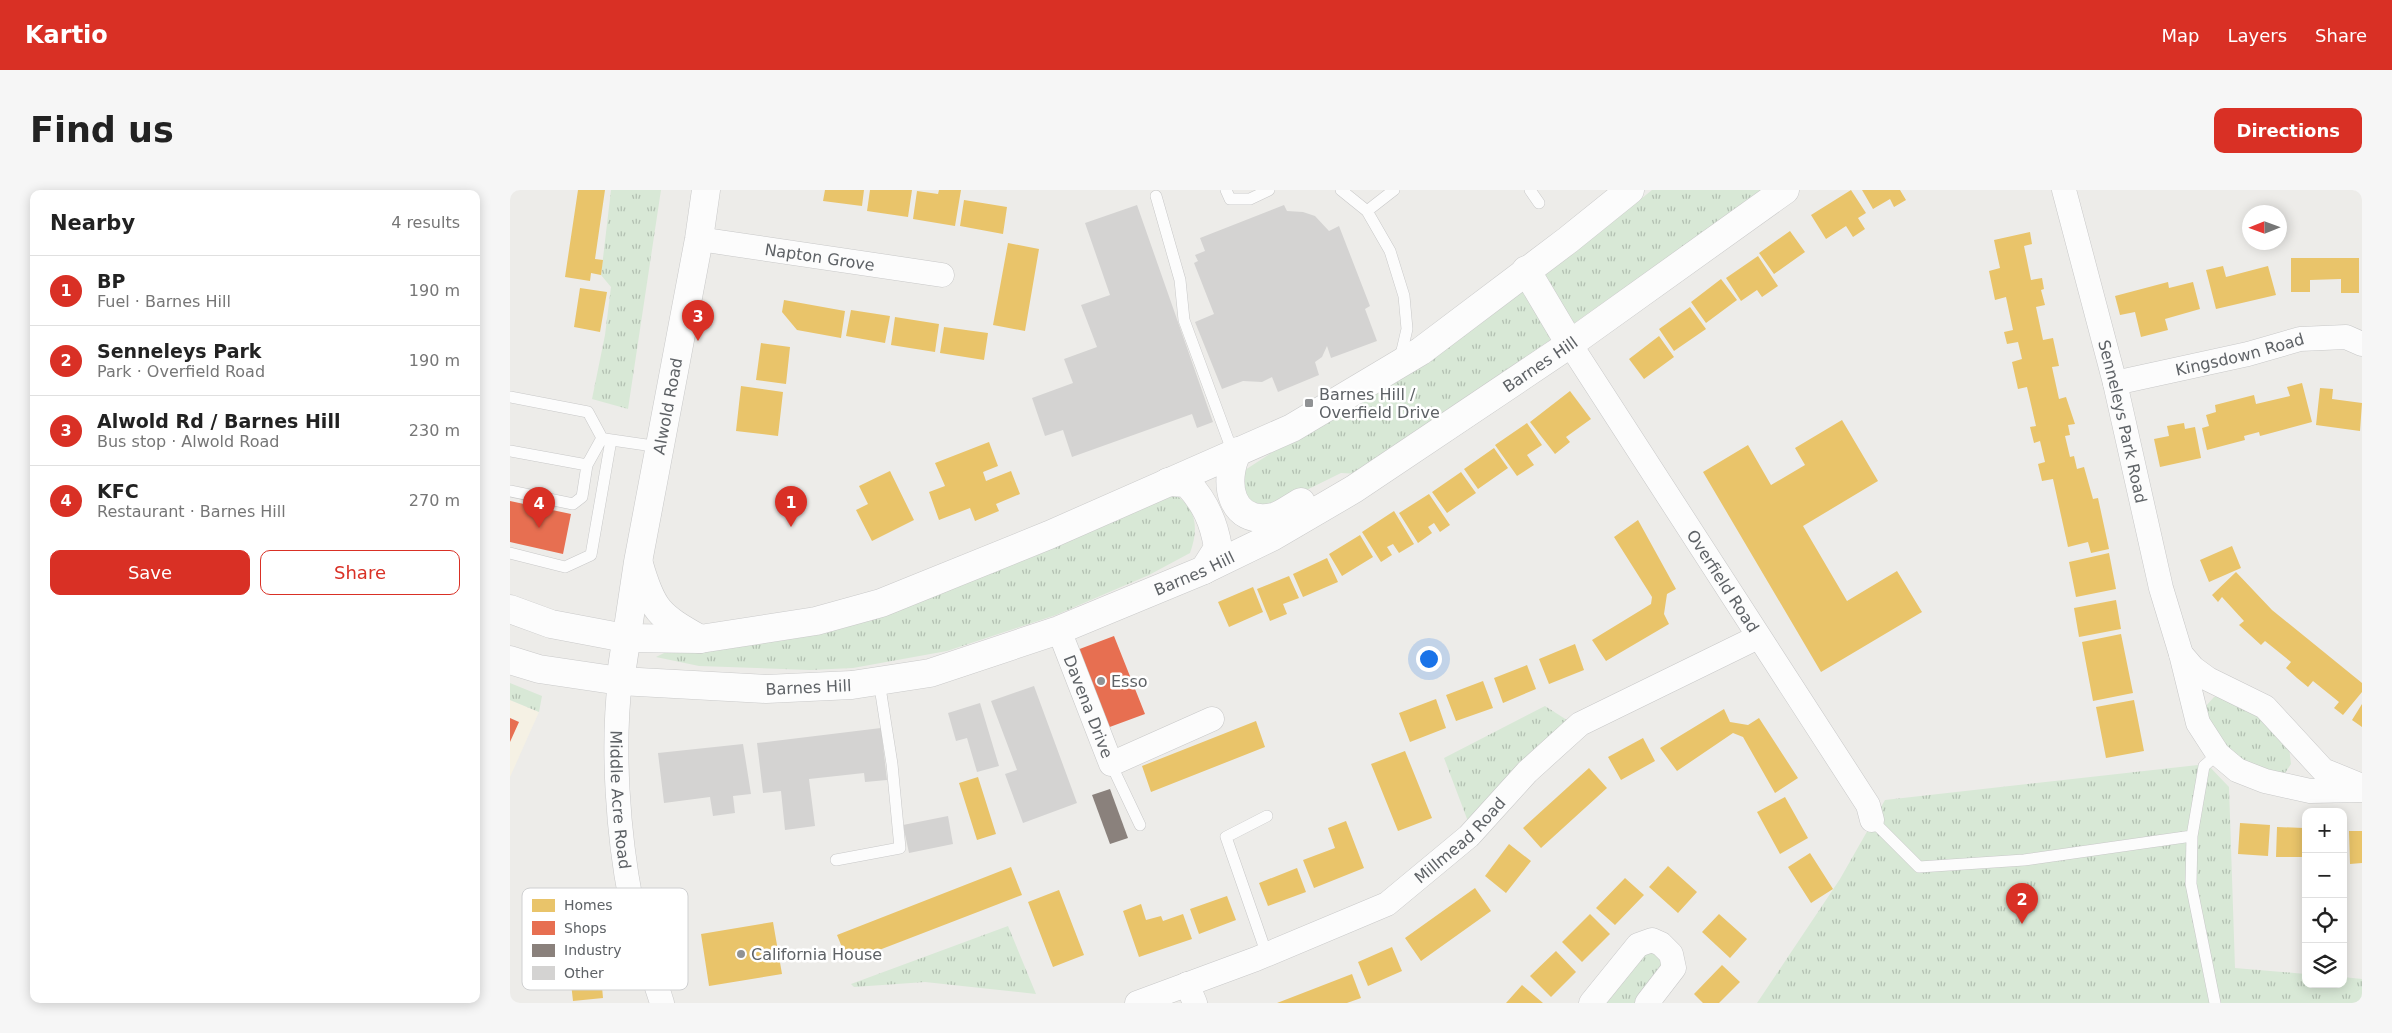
<!DOCTYPE html>
<html lang="en">
<head>
<meta charset="utf-8">
<style>
	:root { --surface:#fff; --page:#f6f6f6; --text:#222; --muted:#767676; --line:#e0e0e0; --accent:#d93025 }
	body { margin:0; font-family:"DejaVu Sans",sans-serif; background:var(--page); color:var(--text) }
	.controls { position:absolute; right:15px; bottom:15px; display:grid; overflow:hidden; border-radius:10px; box-shadow:0 2px 12px #0003 }
	.controls button { width:45px; height:45px; display:grid; place-items:center; padding:0; border:0; border-bottom:1px solid var(--line); background:var(--surface); color:var(--text); font:25px sans-serif }
	.compass { position:absolute; left:1732px; top:15px; width:45px; height:45px; border-radius:50%; background:var(--surface); box-shadow:0 2px 12px #0003; rotate:269deg }
	.you { position:absolute; left:918px; top:468px; width:18px; height:18px; margin:-12px; border:4px solid #fff; border-radius:50%; background:#1a73e8; box-shadow:0 0 0 8px #1a73e833 }
	.badge { display:grid; place-items:center; width:32px; height:32px; border-radius:50%; background:var(--accent); color:#fff; font-size:16px; font-weight:700 }
	.pin { position:absolute; translate:-50% -41px; filter:drop-shadow(0 1px 2px #0008) }
	.pin::after { content:''; position:absolute; top:26px; width:18px; height:15px; background:inherit; clip-path:polygon(0 0,100% 0,50% 100%) }
	.list { margin:0; padding:0; list-style:none }
	h2 { display:flex; justify-content:space-between; align-items:center; height:65px; margin:0; padding:0 20px; font-size:21px }
	h2 small { font-size:16px; font-weight:400; color:var(--muted) }
	.list li { display:grid; grid-template-columns:32px 1fr auto; gap:15px; align-items:center; box-sizing:border-box; height:70px; padding:0 20px; border-top:1px solid var(--line) }
	.list b { display:block; font-size:19px; white-space:nowrap }
	.list p { margin:0; font-size:16px; white-space:nowrap; color:var(--muted) }
	.list em { font-size:16px; font-style:normal; color:var(--muted) }
	.actions { display:flex; gap:10px; padding:15px 20px }
	.actions a { flex:1; padding:11px 0; border:1px solid var(--accent); border-radius:10px; text-align:center; font-size:18px; color:var(--accent) }
	.actions .main { background:var(--accent); color:#fff }
	.icon { flex:none; width:28px; height:28px; fill:none; stroke:currentColor; stroke-width:2; stroke-linecap:round; stroke-linejoin:round }
	.map { position:relative; flex:none; width:1852px; height:813px; overflow:hidden; border-radius:10px }
	header { display:flex; align-items:center; gap:30px; box-sizing:border-box; height:70px; padding:0 25px; background:var(--accent); color:#fff }
	header strong { font-size:24px }
	nav { display:flex; gap:28px; margin-inline-start:auto; font-size:18px }
	.intro { display:flex; align-items:center; justify-content:space-between; box-sizing:border-box; height:120px; padding:0 30px }
	h1 { margin:0; font-size:35px }
	.button { padding:12px 22px; border-radius:10px; background:var(--accent); color:#fff; font-size:18px; font-weight:700 }
	main { display:flex; gap:30px; padding:0 30px }
	aside { flex:1; background:var(--surface); border-radius:10px; box-shadow:0 2px 12px #0003 }
	.map>svg:first-child { display:block }
	.commercial { fill:#f5f1e4 }
	.grass { fill:url(#grass-tufts) }
	.homes { fill:#e9c46a }
	.shops { fill:#e76f51 }
	.industry { fill:#8a817c }
	.building { fill:#d4d3d2 }
	.lines { fill:none; stroke-linecap:round; stroke-linejoin:round }
	.service-casing { stroke:#c8c8c8; stroke-width:12 }
	.minor-casing { stroke:#c8c8c8; stroke-width:25 }
	.tertiary-casing { stroke:#c8c8c8; stroke-width:29 }
	.secondary-casing { stroke:#cacaca; stroke-width:29 }
	.service { stroke:#fcfcfc; stroke-width:11 }
	.minor { stroke:#fcfcfc; stroke-width:24 }
	.tertiary { stroke:#fcfcfc; stroke-width:28 }
	.secondary { stroke:#fcfcfc; stroke-width:28 }
	.poi-dot { fill:#909294; stroke:#fff; stroke-width:2 }
	.labels { text-anchor:middle; dominant-baseline:central; stroke-width:5; stroke-linejoin:round; paint-order:stroke }
	.street-label { font-size:16px; fill:#5e6266; stroke:#fff }
	.poi-label { font-size:16px; fill:#5e6266; stroke:#fff; text-anchor:start }
	.key { fill:#fff; stroke:#cfd0d1; stroke-width:1 }
	.key-label { font-size:14px; fill:#5e6266 }
</style>
</head>
<body>
<header>
<strong>Kartio</strong>
<nav><a>Map</a><a>Layers</a><a>Share</a></nav>
</header>
<div class="intro"><h1>Find us</h1><a class="button">Directions</a></div>
<main>
<aside>
<h2>Nearby<small>4 results</small></h2>
<ul class="list">
<li><span class="badge">1</span><div><b>BP</b><p>Fuel · Barnes Hill</p></div><em>190 m</em></li>
<li><span class="badge">2</span><div><b>Senneleys Park</b><p>Park · Overfield Road</p></div><em>190 m</em></li>
<li><span class="badge">3</span><div><b>Alwold Rd / Barnes Hill</b><p>Bus stop · Alwold Road</p></div><em>230 m</em></li>
<li><span class="badge">4</span><div><b>KFC</b><p>Restaurant · Barnes Hill</p></div><em>270 m</em></li>
</ul>
<div class="actions"><a class="main">Save</a><a>Share</a></div>
</aside>
<div class="map">
<svg width="1852" height="813" viewBox="0 0 1852 813">
	<defs>
		<pattern id="grass-tufts" width="24" height="20" patternUnits="userSpaceOnUse" patternTransform="scale(1.25)"><rect width="24" height="20" fill="#d8e8d6"/><path d="M3 7l-1-3M5 7V3M7 7l1-3M15 17l-1-3M17 17v-4M19 17l1-3" fill="none" stroke="#b2bfb1"/></pattern>
	</defs>
	<rect width="100%" height="100%" fill="#edece9"/>
	<path class="commercial" d="M 0,510 L 29,522 L 0,587 Z"/>
	<path class="grass" d="M 101,0 L 151,0 L 118,219 L 82,209 L 95,145 L 101,97 L 91,85 Z
		M 1142,0 L 1253,0 L 850,284 L 831,283 L 760,318 L 741,312 L 729,296 L 735,280 L 772,256 L 925,168 L 1079,51 Z
		M 663,303 C 687,318 689,338 680,363 L 639,385 L 546,425 L 437,461 L 343,478 L 300,480 L 189,476 L 146,467 L 154,463 L 174,459 L 302,439 Z
		M 0,493 L 32,506 L 29,522 L 0,510 Z
		M 1718,505 L 1756,532 L 1779,557 L 1781,574 L 1775,583 C 1752,586 1720,573 1705,554 C 1699,546 1698,527 1695,517 L 1704,507 Z
		M 1035,516 L 1060,532 L 959,634 L 934,568 Z
		M 1697,574 L 1719,597 L 1725,778 L 1796,784 L 1796,794 L 1833,794 L 1833,787 L 1852,789 L 1852,813 L 1247,813 L 1330,689 L 1375,610 Z
		M 498,736 L 526,804 L 415,792 L 344,797 L 341,794 Z
		M 1133,757 L 1161,766 L 1130,813 L 1084,813 Z"/>
	<path class="homes" d="M 68,0 L 95,0 L 85,69 L 93,70 L 91,85 L 81,83 L 80,91 L 55,87 Z
		M 315,0 L 354,0 L 352,16 L 313,11 Z
		M 360,0 L 402,0 L 398,27 L 357,21 Z
		M 429,0 L 451,0 L 445,36 L 403,29 L 407,1 L 428,4 Z
		M 1341,0 L 1356,23 L 1348,28 L 1355,39 L 1343,47 L 1336,36 L 1316,49 L 1301,25 Z
		M 1352,0 L 1390,0 L 1396,10 L 1384,17 L 1380,9 L 1363,19 Z
		M 454,10 L 497,17 L 493,44 L 450,36 Z
		M 1280,41 L 1295,62 L 1264,84 L 1249,63 Z
		M 1520,42 L 1522,54 L 1514,56 L 1521,90 L 1532,88 L 1534,99 L 1531,100 L 1535,115 L 1526,117 L 1533,150 L 1543,148 L 1549,176 L 1542,177 L 1549,209 L 1556,207 L 1565,234 L 1558,235 L 1560,245 L 1555,246 L 1560,267 L 1564,266 L 1567,279 L 1574,277 L 1583,309 L 1588,308 L 1599,359 L 1581,363 L 1578,352 L 1558,357 L 1543,289 L 1532,291 L 1528,274 L 1535,272 L 1530,251 L 1524,253 L 1520,237 L 1526,236 L 1517,197 L 1508,199 L 1502,172 L 1512,169 L 1508,152 L 1497,154 L 1494,142 L 1503,140 L 1496,107 L 1485,110 L 1479,81 L 1490,78 L 1484,50 Z
		M 498,53 L 529,59 L 515,141 L 483,135 Z
		M 1248,66 L 1268,96 L 1252,107 L 1247,100 L 1231,111 L 1216,88 Z
		M 1781,68 L 1849,68 L 1849,103 L 1831,103 L 1831,89 L 1800,90 L 1800,102 L 1781,102 Z
		M 1713,76 L 1716,87 L 1758,76 L 1766,105 L 1706,119 L 1696,80 Z
		M 1211,89 L 1227,110 L 1196,133 L 1181,112 Z
		M 1658,92 L 1659,98 L 1683,92 L 1690,119 L 1655,129 L 1658,140 L 1631,147 L 1625,122 L 1610,125 L 1605,106 Z
		M 70,98 L 97,102 L 90,142 L 64,137 Z
		M 274,110 L 335,121 L 331,148 L 287,140 L 272,122 Z
		M 1180,117 L 1196,139 L 1164,161 L 1149,139 Z
		M 341,120 L 380,126 L 375,153 L 336,146 Z
		M 385,127 L 429,134 L 425,162 L 381,155 Z
		M 434,137 L 478,143 L 474,170 L 430,163 Z
		M 1149,146 L 1164,167 L 1134,189 L 1119,169 Z
		M 251,153 L 280,157 L 276,194 L 246,190 Z
		M 1792,193 L 1802,232 L 1750,246 L 1749,242 L 1734,246 L 1735,250 L 1697,260 L 1692,238 L 1699,236 L 1696,225 L 1706,222 L 1705,215 L 1744,205 L 1746,214 L 1780,206 L 1777,197 Z
		M 231,196 L 273,202 L 268,246 L 226,241 Z
		M 1810,198 L 1823,199 L 1822,209 L 1852,213 L 1850,241 L 1806,235 Z
		M 1060,201 L 1081,229 L 1056,247 L 1060,252 L 1045,264 L 1020,232 Z
		M 1332,230 L 1368,291 L 1293,336 L 1337,411 L 1387,381 L 1412,422 L 1311,482 L 1193,282 L 1238,255 L 1261,295 L 1295,275 L 1285,258 Z
		M 1017,233 L 1032,255 L 1017,265 L 1024,275 L 1007,286 L 985,255 Z
		M 1674,233 L 1675,239 L 1685,237 L 1691,268 L 1650,277 L 1644,249 L 1659,246 L 1657,236 Z
		M 479,252 L 488,276 L 473,282 L 476,291 L 501,281 L 510,304 L 486,314 L 489,321 L 465,331 L 460,318 L 429,330 L 419,302 L 435,296 L 425,273 Z
		M 984,258 L 998,278 L 968,299 L 954,279 Z
		M 380,281 L 404,330 L 362,351 L 346,320 L 358,314 L 349,296 Z
		M 951,282 L 966,303 L 937,323 L 922,302 Z
		M 919,304 L 940,335 L 930,342 L 924,333 L 918,337 L 922,343 L 908,353 L 889,323 Z
		M 884,321 L 904,354 L 889,363 L 883,354 L 877,357 L 882,365 L 871,372 L 852,342 Z
		M 1128,330 L 1166,399 L 1157,404 L 1154,424 L 1159,434 L 1096,471 L 1082,450 L 1141,414 L 1142,407 L 1104,347 Z
		M 850,345 L 863,367 L 832,386 L 819,364 Z
		M 1722,356 L 1731,378 L 1699,392 L 1690,370 Z
		M 1599,363 L 1606,399 L 1566,407 L 1559,372 Z
		M 817,368 L 828,392 L 793,407 L 783,384 Z
		M 1726,382 L 1762,420 L 1852,493 L 1852,502 L 1833,525 L 1824,518 L 1829,512 L 1803,491 L 1798,497 L 1787,488 L 1776,478 L 1781,472 L 1755,451 L 1751,455 L 1729,435 L 1734,431 L 1712,407 L 1708,412 L 1702,405 Z
		M 779,386 L 789,408 L 773,414 L 777,424 L 760,431 L 747,399 Z
		M 743,397 L 753,422 L 719,437 L 708,412 Z
		M 1606,410 L 1611,439 L 1569,447 L 1564,418 Z
		M 1611,444 L 1623,503 L 1583,511 L 1572,452 Z
		M 1065,454 L 1074,480 L 1039,494 L 1029,469 Z
		M 1017,475 L 1026,499 L 993,513 L 984,488 Z
		M 973,491 L 983,518 L 946,531 L 936,505 Z
		M 926,509 L 936,538 L 900,552 L 889,523 Z
		M 1624,510 L 1634,561 L 1596,568 L 1586,517 Z
		M 1852,514 L 1852,537 L 1842,530 Z
		M 1214,519 L 1220,532 L 1238,535 L 1249,528 L 1288,588 L 1265,603 L 1233,547 L 1223,543 L 1167,581 L 1150,558 Z
		M 746,531 L 755,557 L 641,602 L 632,576 Z
		M 1133,548 L 1145,571 L 1111,590 L 1098,567 Z
		M 895,561 L 922,628 L 888,641 L 861,574 Z
		M 1079,578 L 1097,598 L 1031,658 L 1013,638 Z
		M 468,587 L 486,644 L 467,650 L 449,593 Z
		M 1275,607 L 1298,648 L 1270,664 L 1247,622 Z
		M 836,631 L 854,678 L 804,698 L 793,670 L 825,658 L 818,638 Z
		M 1730,633 L 1760,635 L 1758,666 L 1728,664 Z
		M 1767,637 L 1794,638 L 1793,667 L 1766,667 Z
		M 1839,641 L 1852,641 L 1852,673 L 1840,674 Z
		M 999,654 L 1021,671 L 996,703 L 975,686 Z
		M 1300,663 L 1323,699 L 1301,713 L 1278,677 Z
		M 1158,676 L 1187,702 L 1168,723 L 1139,697 Z
		M 501,677 L 512,705 L 338,772 L 327,745 Z
		M 787,678 L 796,702 L 758,716 L 749,693 Z
		M 1115,688 L 1134,705 L 1105,735 L 1086,718 Z
		M 965,698 L 981,721 L 911,771 L 895,748 Z
		M 549,700 L 574,765 L 543,777 L 518,712 Z
		M 717,706 L 726,730 L 689,744 L 680,719 Z
		M 631,714 L 636,730 L 651,726 L 653,731 L 673,724 L 682,749 L 629,767 L 613,721 Z
		M 1080,724 L 1100,744 L 1072,772 L 1052,752 Z
		M 1209,724 L 1237,749 L 1220,768 L 1192,742 Z
		M 263,732 L 272,784 L 199,796 L 191,744 Z
		M 882,757 L 892,781 L 858,796 L 848,772 Z
		M 1046,761 L 1066,782 L 1041,807 L 1020,786 Z
		M 89,763 L 93,808 L 63,811 L 58,766 Z
		M 1212,775 L 1230,792 L 1209,813 L 1193,813 L 1184,804 Z
		M 842,784 L 851,808 L 837,813 L 767,813 Z
		M 1012,795 L 1033,813 L 996,813 Z"/>
	<path class="shops" d="M 0,311 L 61,324 L 53,364 L 0,352 Z
		M 604,446 L 635,524 L 597,538 L 567,460 Z
		M 0,528 L 9,532 L 0,552 Z"/>
	<path class="industry" d="M 600,599 L 618,648 L 600,654 L 582,605 Z"/>
	<path class="building" d="M 627,15 L 703,232 L 687,238 L 682,224 L 562,267 L 553,240 L 535,246 L 522,208 L 563,193 L 554,169 L 587,157 L 571,115 L 600,105 L 575,33 Z
		M 774,15 L 777,21 L 793,22 L 805,26 L 819,41 L 829,36 L 860,116 L 855,119 L 867,151 L 821,168 L 817,156 L 812,167 L 805,172 L 809,185 L 768,202 L 762,187 L 752,192 L 733,191 L 712,199 L 685,132 L 704,124 L 684,73 L 688,71 L 685,65 L 695,61 L 690,48 Z
		M 524,496 L 567,613 L 513,633 L 495,584 L 507,580 L 481,511 Z
		M 470,513 L 489,576 L 467,582 L 457,548 L 446,551 L 438,523 Z
		M 371,538 L 377,590 L 355,592 L 354,583 L 299,589 L 305,636 L 275,640 L 271,601 L 253,603 L 247,553 Z
		M 233,554 L 241,604 L 223,606 L 225,623 L 203,626 L 200,607 L 154,613 L 148,563 Z
		M 438,626 L 443,654 L 399,663 L 393,635 Z"/>
	<g class="lines">
		<defs>
			<path id="service" d="M 716,0 L 720,9 L 740,9 L 759,0
				M 831,0 L 857,21 L 880,61 L 894,106 L 897,139 L 890,169
				M 1020,0 L 1029,13
				M 646,6 L 670,90 L 674,130 L 723,263
				M 857,21 L 884,0
				M 0,207 L 78,222 L 92,248
				M 95,249 L 150,257
				M 0,261 L 77,275 L 92,248
				M 0,301 L 63,314 L 72,307 L 77,275
				M 0,363 L 55,377 L 81,365 L 101,250
				M 601,574 L 630,635
				M 757,626 L 716,647 L 757,765
				M 1362,630 L 1409,677 L 1514,670 L 1682,646 L 1694,576 L 1708,564
				M 1682,646 L 1681,694 L 1705,813
				M 326,670 L 390,658 L 382,574 L 369,491"/>
			<g id="minor">
				<path id="s1" d="M 1554,0 L 1605,193 L 1651,398 L 1671,464 L 1688,533 L 1708,564 L 1727,580 L 1755,591 L 1800,601 L 1852,600"/>
				<path id="s2" d="M 189,49 L 432,85"/>
				<path id="s3" d="M 1060,154 L 1358,615 L 1362,630"/>
				<path id="s4" d="M 1605,193 L 1738,164 L 1790,149 L 1836,147 L 1852,154"/>
				<path id="s5" d="M 549,440 L 601,574 L 702,529"/>
				<path d="M 1671,464 L 1683,478 L 1698,489 L 1755,517 L 1813,580 L 1852,596"/>
				<path id="s6" d="M 110,491 C 102,559 108,644 121,711 C 127,745 142,780 152,813"/>
				<path d="M 677,794 L 685,813"/>
				<path id="s7" d="M 627,813 L 746,769 L 877,714 L 959,646 L 1017,582 L 1070,534 L 1248,447"/>
				<path d="M 1081,813 L 1128,755 L 1142,750 L 1151,754 L 1161,764 L 1164,778 L 1137,813"/>
			</g>
			<g id="tertiary">
				<path d="M 129,374 C 142,420 149,426 190,449"/>
				<path id="s8" d="M 110,491 L 128,372 L 189,49 L 196,0"/>
			</g>
			<g id="secondary">
				<path d="M 1016,80 L 1060,154"/>
				<path d="M 728,261 C 712,291 720,336 763,327 C 772,325 783,316 791,312"/>
				<path d="M 658,292 L 677,293 C 695,312 704,332 708,358 L 694,380"/>
				<path d="M 0,419 L 41,434 L 115,448 L 190,449 L 306,431 L 371,413 L 539,345 L 782,238 L 911,161 L 1058,50 L 1120,0"/>
				<path id="s9" d="M 0,470 L 29,479 L 110,491 L 256,499 L 342,495 L 420,483 L 549,440 L 694,380 L 762,347 L 844,299 L 1060,154 L 1275,0"/>
			</g>
		</defs>
		<use href="#service" class="service-casing"/>
		<use href="#minor" class="minor-casing"/>
		<use href="#tertiary" class="tertiary-casing"/>
		<use href="#secondary" class="secondary-casing"/>
		<use href="#service" class="service"/>
		<use href="#minor" class="minor"/>
		<use href="#tertiary" class="tertiary"/>
		<use href="#secondary" class="secondary"/>
	</g>
	<g class="poi-dot">
		<rect x="794" y="208" width="10" height="10" rx="2.5"/>
		<circle cx="591" cy="491" r="5"/>
		<circle cx="231" cy="764" r="5"/>
	</g>
	<g class="labels">
		<g class="street-label">
			<text stroke="none"><textPath href="#s2" startOffset="122">Napton Grove</textPath></text>
			<text stroke="none"><textPath href="#s4" startOffset="128">Kingsdown Road</textPath></text>
			<text stroke="none"><textPath href="#s9" startOffset="1111">Barnes Hill</textPath></text>
			<text stroke="none"><textPath href="#s8" startOffset="279">Alwold Road</textPath></text>
			<text stroke="none"><textPath href="#s1" startOffset="239">Senneleys Park Road</textPath></text>
			<text stroke="none"><textPath href="#s9" startOffset="706">Barnes Hill</textPath></text>
			<text stroke="none"><textPath href="#s3" startOffset="282">Overfield Road</textPath></text>
			<text stroke="none"><textPath href="#s9" startOffset="301">Barnes Hill</textPath></text>
			<text stroke="none"><textPath href="#s5" startOffset="82">Davena Drive</textPath></text>
			<text stroke="none"><textPath href="#s6" startOffset="119">Middle Acre Road</textPath></text>
			<text stroke="none"><textPath href="#s7" startOffset="366">Millmead Road</textPath></text>
		</g>
		<g class="poi-label">
			<text x="809" y="204">Barnes Hill /<tspan x="809" dy="18">Overfield Drive</tspan></text>
			<text x="601" y="491">Esso</text>
			<text x="241" y="764">California House</text>
		</g>
	</g>
	<rect x="12" y="698" width="166" height="102" rx="8" class="key"/>
	<rect x="22" y="709" width="23" height="13" fill="#e9c46a"/>
	<rect x="22" y="731" width="23" height="14" fill="#e76f51"/>
	<rect x="22" y="754" width="23" height="13" fill="#8a817c"/>
	<rect x="22" y="776" width="23" height="14" fill="#d4d3d2"/>
	<g class="key-label">
		<text x="54" y="720">Homes</text>
		<text x="54" y="743">Shops</text>
		<text x="54" y="765">Industry</text>
		<text x="54" y="788">Other</text>
	</g>
</svg>
<div class="controls">
<button>+</button>
<button>−</button>
<button><svg class="icon" aria-label="locate" viewBox="0 0 24 24"><circle cx="12" cy="12" r="6"/><path d="M12 2v4M12 18v4M2 12h4M18 12h4"/></svg></button>
<button><svg class="icon" aria-label="layers" viewBox="0 0 24 24"><path d="M12 4l9 5-9 5-9-5zM3 14l9 5 9-5"/></svg></button>
</div>
<svg class="compass" viewBox="-18 -18 36 36"><path d="M0-13l5 13h-10z" fill="#e53935"/><path d="M0 13l5-13h-10z" fill="#767676"/></svg>
<div class="you"></div>
<div class="pin badge" style="left:281px;top:337px">1</div>
<div class="pin badge" style="left:1512px;top:734px">2</div>
<div class="pin badge" style="left:188px;top:151px">3</div>
<div class="pin badge" style="left:29px;top:338px">4</div>
</div>
</main>
</body>
</html>
